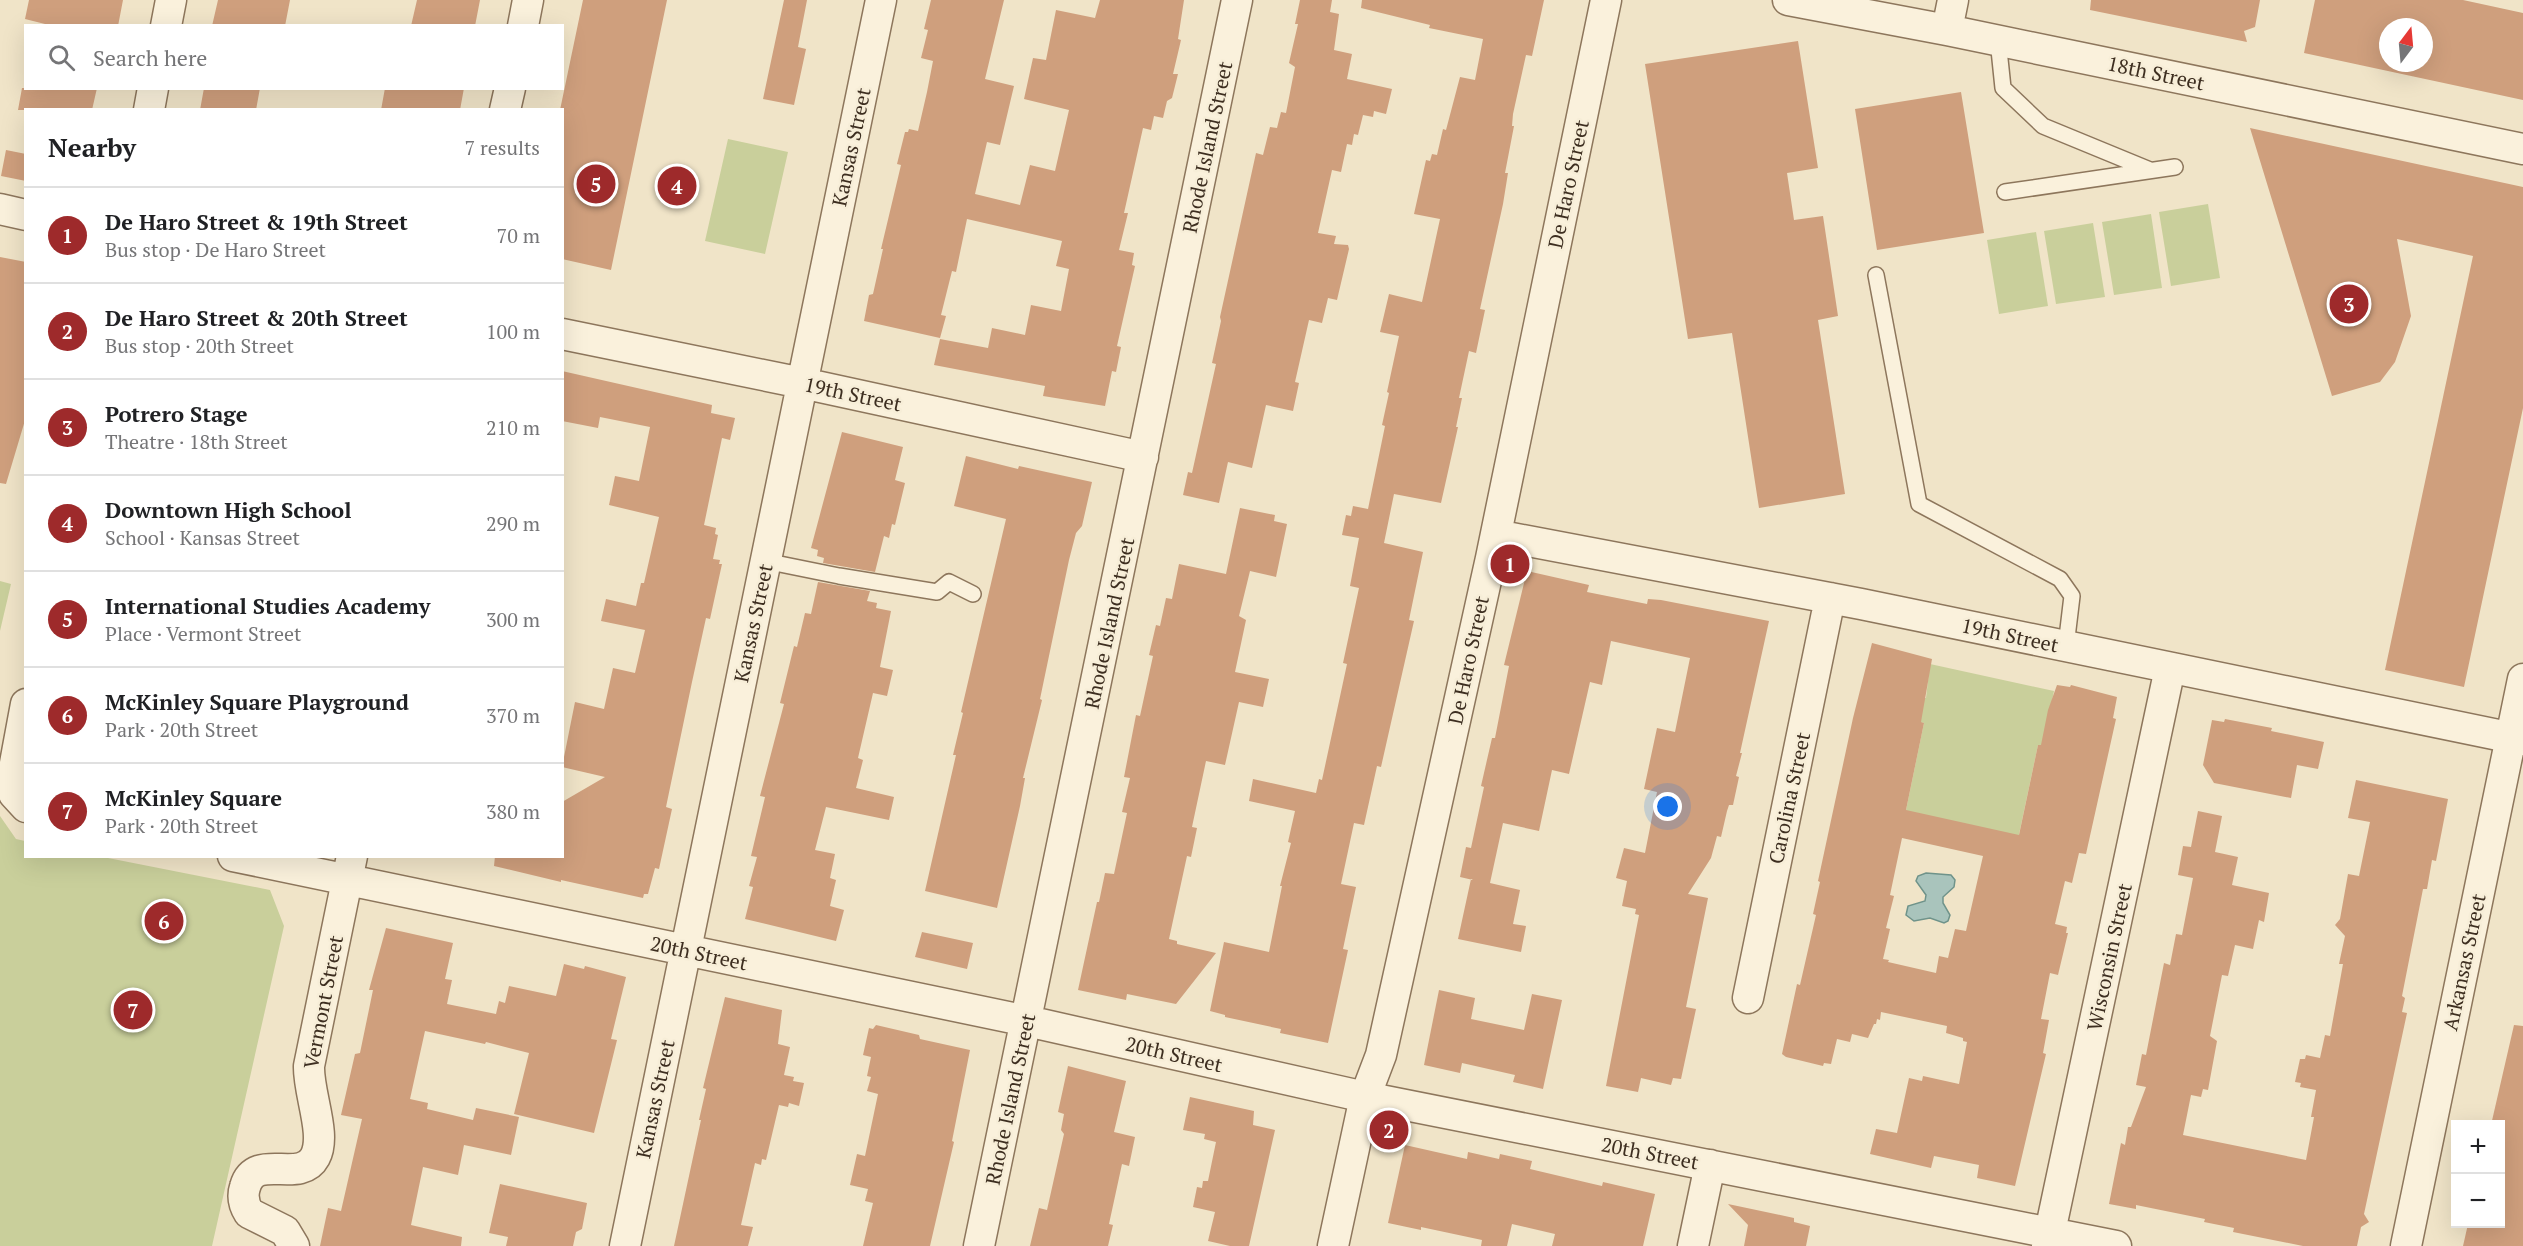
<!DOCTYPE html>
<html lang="en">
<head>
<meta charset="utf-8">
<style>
	:root { --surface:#fff; --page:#f2f2f2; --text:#202124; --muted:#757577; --line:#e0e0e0; --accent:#9e2a2b }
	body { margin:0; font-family:"PT Serif",serif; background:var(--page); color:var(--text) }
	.controls { position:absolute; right:18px; bottom:18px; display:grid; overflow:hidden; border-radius:0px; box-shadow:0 6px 24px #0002 }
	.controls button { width:54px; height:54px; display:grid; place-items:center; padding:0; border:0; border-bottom:2px solid var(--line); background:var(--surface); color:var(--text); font:30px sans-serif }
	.compass { position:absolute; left:2379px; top:18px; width:54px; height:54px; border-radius:50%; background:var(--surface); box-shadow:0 6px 24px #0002; rotate:16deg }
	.you { position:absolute; left:1668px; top:807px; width:21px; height:21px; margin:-15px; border:4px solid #fff; border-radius:50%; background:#1a73e8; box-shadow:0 0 0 9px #1a73e833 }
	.badge { display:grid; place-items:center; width:39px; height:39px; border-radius:50%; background:var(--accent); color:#fff; font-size:20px; font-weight:700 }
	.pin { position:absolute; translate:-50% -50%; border:3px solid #fff; box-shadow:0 2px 6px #0006 }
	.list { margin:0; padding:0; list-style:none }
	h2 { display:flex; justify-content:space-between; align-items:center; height:78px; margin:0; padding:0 24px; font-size:26px }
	h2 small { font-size:20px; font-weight:400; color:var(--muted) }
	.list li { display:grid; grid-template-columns:39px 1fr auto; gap:18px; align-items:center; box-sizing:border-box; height:96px; padding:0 24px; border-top:2px solid var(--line) }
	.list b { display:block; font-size:22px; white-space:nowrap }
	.list p { margin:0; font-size:20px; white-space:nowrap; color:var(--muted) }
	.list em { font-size:20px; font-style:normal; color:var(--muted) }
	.icon { flex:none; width:33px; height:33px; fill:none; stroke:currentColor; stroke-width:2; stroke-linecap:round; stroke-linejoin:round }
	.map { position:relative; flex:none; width:2523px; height:1246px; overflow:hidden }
	.search { position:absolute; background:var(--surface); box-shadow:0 6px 24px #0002; left:24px; top:24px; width:540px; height:66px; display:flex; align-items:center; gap:15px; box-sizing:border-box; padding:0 21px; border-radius:0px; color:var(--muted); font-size:22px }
	.panel { position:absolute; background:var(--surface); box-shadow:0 6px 24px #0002; left:24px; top:108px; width:540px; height:750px; border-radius:0px }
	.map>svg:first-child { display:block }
	.green { fill:#c9cf9b }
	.water { fill:#a9c4bc; stroke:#6f938a; stroke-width:1.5 }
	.building { fill:#cf9f7d; fill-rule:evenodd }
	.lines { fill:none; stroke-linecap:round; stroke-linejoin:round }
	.lane-casing { stroke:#8d765c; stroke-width:18 }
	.street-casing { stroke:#8d765c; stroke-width:33 }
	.lane { stroke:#faf1dc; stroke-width:15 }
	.street { stroke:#faf1dc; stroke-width:30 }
	.labels { text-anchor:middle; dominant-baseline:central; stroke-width:5; stroke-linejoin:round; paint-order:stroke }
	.street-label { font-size:20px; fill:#3d2e20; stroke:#f7eed8 }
</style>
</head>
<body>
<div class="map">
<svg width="2523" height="1246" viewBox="0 0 2523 1246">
	<rect width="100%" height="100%" fill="#f0e4c8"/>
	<path class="green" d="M 728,139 L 788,152 L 765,254 L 705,241 Z
		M 2208,204 L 2220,278 L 2171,286 L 2159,212 Z
		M 2151,214 L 2162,288 L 2114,295 L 2102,222 Z
		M 2093,223 L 2105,297 L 2056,304 L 2044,231 Z
		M 2036,232 L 2048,306 L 1999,314 L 1987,240 Z
		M 0,581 L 11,584 L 0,631 Z
		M 1930,664 L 2054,691 L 2043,746 L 2038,745 L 2018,839 L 1905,815 L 1924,723 L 1917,721 L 1923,698 L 1926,698 Z
		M 0,816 L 16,839 L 25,841 L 26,856 L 103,857 L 270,890 L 284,926 L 212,1246 L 0,1246 Z"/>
	<path class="water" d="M 1926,873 L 1951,875 L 1955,880 L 1954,887 L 1943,897 L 1943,903 L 1950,915 L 1948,921 L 1944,923 L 1930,918 L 1914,921 L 1906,915 L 1908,906 L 1925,901 L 1926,895 L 1916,881 L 1918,876 Z"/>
	<path class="building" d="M 29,0 L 123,0 L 118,26 L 53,26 L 25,19 Z
		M 218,0 L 290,0 L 285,26 L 212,26 Z
		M 417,0 L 480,0 L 475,26 L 411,26 Z
		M 583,0 L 667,0 L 611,270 L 562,259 L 562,110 L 560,110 Z
		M 784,0 L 807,0 L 798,47 L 806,49 L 794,105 L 763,99 Z
		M 931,0 L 1004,0 L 985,79 L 1014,86 L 1000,145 L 987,142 L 975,194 L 1020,205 L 1030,165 L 1055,171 L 1069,110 L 1024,99 L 1033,58 L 1046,60 L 1056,10 L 1095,18 L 1100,0 L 1184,0 L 1178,39 L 1181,40 L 1173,74 L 1178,74 L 1172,98 L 1167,101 L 1163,118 L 1154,116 L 1151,130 L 1143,128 L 1124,213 L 1128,213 L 1119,250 L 1134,253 L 1132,265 L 1135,266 L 1117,346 L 1121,347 L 1116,372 L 1112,371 L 1105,406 L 1043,396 L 1045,386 L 934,365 L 940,339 L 988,348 L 992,328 L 1025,335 L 1031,305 L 1061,311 L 1069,269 L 1056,266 L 1062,241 L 967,219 L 956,272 L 952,271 L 941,315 L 946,316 L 940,338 L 864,321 L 869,295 L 873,294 L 883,249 L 881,249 L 901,165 L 897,164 L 905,132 L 908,132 L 909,129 L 918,131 L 927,92 L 933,61 L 921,58 L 928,30 L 924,29 Z
		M 1300,0 L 1332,0 L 1330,12 L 1339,14 L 1334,50 L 1352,54 L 1347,79 L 1392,89 L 1386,114 L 1374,111 L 1373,117 L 1363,115 L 1358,135 L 1354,134 L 1352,145 L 1347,144 L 1341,172 L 1332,170 L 1318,233 L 1336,236 L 1334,244 L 1348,245 L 1349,249 L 1337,300 L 1328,298 L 1322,323 L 1309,320 L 1295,382 L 1299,383 L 1293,411 L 1266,405 L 1252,468 L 1228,462 L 1219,503 L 1183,495 L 1188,472 L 1192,473 L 1216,364 L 1212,363 L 1221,321 L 1220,317 L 1256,153 L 1263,155 L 1270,127 L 1277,128 L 1281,112 L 1286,113 L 1295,67 L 1289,63 L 1298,24 L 1295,24 Z
		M 1362,0 L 1544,0 L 1532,56 L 1526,55 L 1513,114 L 1512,126 L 1514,126 L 1505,173 L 1508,173 L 1503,204 L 1480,309 L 1485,310 L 1476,353 L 1469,351 L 1459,398 L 1462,398 L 1456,427 L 1458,427 L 1441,503 L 1394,494 L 1384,543 L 1423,552 L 1409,620 L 1414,621 L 1381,767 L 1377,766 L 1364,825 L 1354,823 L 1341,884 L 1356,887 L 1343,949 L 1348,950 L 1328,1043 L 1280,1033 L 1281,1029 L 1225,1017 L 1225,1015 L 1210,1011 L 1224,942 L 1269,952 L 1282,886 L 1280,886 L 1291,843 L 1288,842 L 1295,811 L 1249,801 L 1253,779 L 1316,793 L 1319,779 L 1322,780 L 1347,664 L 1343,663 L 1359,588 L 1350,586 L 1359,538 L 1342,535 L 1346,515 L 1351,516 L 1353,506 L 1368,509 L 1385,426 L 1382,425 L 1389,393 L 1387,392 L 1399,336 L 1380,332 L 1389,294 L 1422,302 L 1440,219 L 1414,214 L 1426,160 L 1430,161 L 1432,154 L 1437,155 L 1443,129 L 1446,130 L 1460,77 L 1475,80 L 1483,39 L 1429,28 L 1430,25 L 1361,8 Z
		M 2091,0 L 2260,0 L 2255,27 L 2244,31 L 2247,42 L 2090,10 Z
		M 2315,0 L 2463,0 L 2523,13 L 2523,100 L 2304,53 ZM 2388,27 L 2424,27 L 2424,63 L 2388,63 Z
		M 1798,41 L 1818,168 L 1787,173 L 1794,220 L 1823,216 L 1838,316 L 1818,320 L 1845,494 L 1759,508 L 1732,333 L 1688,339 L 1645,64 Z
		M 22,88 L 97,88 L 92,110 L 18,110 Z
		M 204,88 L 260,88 L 256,110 L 200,110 Z
		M 385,88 L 464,88 L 460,110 L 381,110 Z
		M 1961,92 L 1984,233 L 1877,250 L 1855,109 Z
		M 2250,128 L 2523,187 L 2523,408 L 2464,687 L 2385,670 L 2473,256 L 2397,239 L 2411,316 L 2395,362 L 2380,382 L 2332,396 Z
		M 6,150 L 26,154 L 26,181 L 1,176 Z
		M 0,257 L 26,262 L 26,417 L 6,484 L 0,483 Z
		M 562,371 L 712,405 L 711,413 L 735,418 L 730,440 L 722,438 L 704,525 L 716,528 L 715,534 L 718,535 L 713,559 L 720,560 L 719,564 L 722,564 L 710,619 L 706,618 L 692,682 L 666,807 L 672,809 L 659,869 L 655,868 L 648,894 L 644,894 L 643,898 L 561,880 L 561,882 L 494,866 L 495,856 L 562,856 L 562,802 L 605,777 L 562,767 L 575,702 L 604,709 L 613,668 L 635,673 L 645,630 L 601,621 L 606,599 L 636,606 L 641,583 L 644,583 L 659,517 L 609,505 L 615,476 L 639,481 L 650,427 L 600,417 L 598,428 L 562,421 Z
		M 842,432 L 903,447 L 895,480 L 905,483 L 895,525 L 892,524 L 889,538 L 884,536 L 875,572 L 823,563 L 824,558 L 817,556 L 818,550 L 811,548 Z
		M 966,456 L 1018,469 L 1019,466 L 1092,482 L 1082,526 L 1076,533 L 1069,560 L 1040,699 L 1042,700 L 1023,778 L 1025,778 L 1020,806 L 997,908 L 925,891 L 956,755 L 953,755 L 963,713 L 961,712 L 1006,519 L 954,506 Z
		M 1240,508 L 1275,515 L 1274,521 L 1287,524 L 1276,577 L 1250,571 L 1239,616 L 1246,620 L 1235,672 L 1269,679 L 1263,707 L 1239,702 L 1225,765 L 1206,761 L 1192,827 L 1197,828 L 1191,857 L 1187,856 L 1169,939 L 1177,941 L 1177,944 L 1216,953 L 1176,1004 L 1127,994 L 1126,1000 L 1078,990 L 1097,902 L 1099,902 L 1105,873 L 1114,874 L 1127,813 L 1122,812 L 1130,778 L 1124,777 L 1136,715 L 1140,716 L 1153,656 L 1149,655 L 1156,625 L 1160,626 L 1166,598 L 1172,599 L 1179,564 L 1226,574 Z
		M 1527,571 L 1589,585 L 1587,592 L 1647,604 L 1648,599 L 1661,600 L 1769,621 L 1740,753 L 1742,753 L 1736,776 L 1739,777 L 1733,805 L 1729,805 L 1727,811 L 1721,837 L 1717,836 L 1711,858 L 1688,894 L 1708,898 L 1686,1007 L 1696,1009 L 1681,1079 L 1673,1078 L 1671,1085 L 1641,1078 L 1638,1092 L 1606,1086 L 1639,915 L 1635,914 L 1636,909 L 1622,906 L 1627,881 L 1616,878 L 1624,848 L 1645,853 L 1657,792 L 1644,789 L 1657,728 L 1675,732 L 1690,658 L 1611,641 L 1602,685 L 1590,682 L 1569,774 L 1552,770 L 1539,831 L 1503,823 L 1490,883 L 1520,890 L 1513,924 L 1526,926 L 1521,952 L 1458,939 L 1471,879 L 1473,880 L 1460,877 L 1466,847 L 1471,848 L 1484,787 L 1481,786 L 1492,738 L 1495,738 L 1509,666 L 1504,665 Z
		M 818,582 L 870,591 L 867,601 L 877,603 L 876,608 L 891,611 L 880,667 L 893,670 L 887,696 L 873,693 L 858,758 L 863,760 L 856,788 L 894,797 L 889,820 L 826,807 L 815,850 L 835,854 L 830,878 L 836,880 L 830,906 L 844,910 L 836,941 L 745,919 L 753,887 L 749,886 L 757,857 L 751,856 L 765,797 L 760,796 L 784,704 L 780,703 L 794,646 L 797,647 L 805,613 L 811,614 Z
		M 1872,643 L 1932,659 L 1921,722 L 1924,723 L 1906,810 L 2019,835 L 2038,745 L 2041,745 L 2048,710 L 2057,685 L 2070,687 L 2071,685 L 2117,697 L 2113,718 L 2116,719 L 2086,854 L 2079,853 L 2072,883 L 2065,881 L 2055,924 L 2067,927 L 2066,933 L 2068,933 L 2058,975 L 2050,973 L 2041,1019 L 2049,1020 L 2043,1053 L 2046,1054 L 2015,1186 L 1977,1178 L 1979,1165 L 1934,1156 L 1931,1168 L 1870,1154 L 1876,1129 L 1897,1133 L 1909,1078 L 1922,1081 L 1923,1076 L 1959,1084 L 1967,1042 L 1963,1041 L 1963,1038 L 1946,1033 L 1947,1026 L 1881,1012 L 1880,1020 L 1877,1019 L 1876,1024 L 1874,1024 L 1868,1038 L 1852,1034 L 1850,1042 L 1837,1039 L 1831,1064 L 1824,1063 L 1823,1066 L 1786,1057 L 1782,1054 L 1797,984 L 1800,985 L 1816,915 L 1813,914 L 1820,882 L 1818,881 L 1853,718 ZM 1902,838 L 1983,856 L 1966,931 L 1955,929 L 1948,958 L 1939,956 L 1936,973 L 1888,962 L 1889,960 L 1883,959 L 1890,929 L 1886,928 L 1894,896 L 1890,895 Z
		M 2225,719 L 2272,728 L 2271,731 L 2324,742 L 2318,769 L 2297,765 L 2291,798 L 2214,783 L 2203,765 L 2212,720 L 2224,722 Z
		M 2356,780 L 2448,799 L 2436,861 L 2432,860 L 2427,889 L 2423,889 L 2402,996 L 2405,998 L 2402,1012 L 2407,1013 L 2364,1214 L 2369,1222 L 2361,1227 L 2357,1246 L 2303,1246 L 2233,1232 L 2234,1228 L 2204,1222 L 2205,1219 L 2136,1205 L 2136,1209 L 2109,1204 L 2121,1143 L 2125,1145 L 2128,1127 L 2131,1127 L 2146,1087 L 2136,1085 L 2142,1054 L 2146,1055 L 2164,963 L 2170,965 L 2176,934 L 2182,935 L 2193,878 L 2178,875 L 2183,846 L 2191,847 L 2198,811 L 2222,816 L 2215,852 L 2238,857 L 2232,885 L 2269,893 L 2264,922 L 2259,920 L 2253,949 L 2235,945 L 2228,976 L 2222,975 L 2210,1036 L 2217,1041 L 2208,1090 L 2203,1089 L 2201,1097 L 2191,1095 L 2183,1135 L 2306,1160 L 2314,1117 L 2311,1117 L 2316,1090 L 2300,1087 L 2301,1083 L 2295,1082 L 2300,1059 L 2305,1059 L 2306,1055 L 2320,1058 L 2325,1035 L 2330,1036 L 2343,964 L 2339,964 L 2345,936 L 2335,925 L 2340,919 L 2348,874 L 2359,876 L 2370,822 L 2348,818 Z
		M 386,928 L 453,943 L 445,979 L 452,980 L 447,1004 L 496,1014 L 499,1001 L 505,1003 L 509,986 L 556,996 L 564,964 L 584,969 L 585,966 L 626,977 L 611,1039 L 617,1040 L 594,1133 L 514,1114 L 529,1053 L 486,1042 L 485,1044 L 425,1031 L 410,1099 L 428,1103 L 427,1109 L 473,1120 L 476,1108 L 519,1117 L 511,1155 L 464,1145 L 458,1175 L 423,1167 L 411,1225 L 462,1237 L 461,1246 L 320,1246 L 328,1208 L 341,1211 L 362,1119 L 341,1115 L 355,1054 L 360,1053 L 373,990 L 369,990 Z
		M 922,932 L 973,943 L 967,969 L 915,957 Z
		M 1439,990 L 1475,998 L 1471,1019 L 1524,1030 L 1532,994 L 1562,1000 L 1543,1089 L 1513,1082 L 1515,1075 L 1462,1063 L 1460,1073 L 1424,1065 Z
		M 725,997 L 782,1010 L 778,1044 L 790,1047 L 784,1075 L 794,1077 L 793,1081 L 804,1083 L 799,1106 L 789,1103 L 788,1107 L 779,1105 L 766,1160 L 762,1159 L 761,1165 L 755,1163 L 741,1225 L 753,1227 L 748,1246 L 674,1246 L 701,1120 L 699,1120 L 706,1089 L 703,1088 Z
		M 876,1025 L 919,1035 L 920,1039 L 970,1050 L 952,1141 L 954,1142 L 930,1246 L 863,1246 L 873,1203 L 865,1201 L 868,1189 L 850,1185 L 857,1154 L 865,1156 L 878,1094 L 867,1091 L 871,1077 L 867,1076 L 871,1057 L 863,1055 L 869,1028 L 873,1029 Z
		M 2514,1025 L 2523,1026 L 2523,1246 L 2463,1246 L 2468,1224 L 2500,1224 L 2500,1125 L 2491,1125 Z
		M 1068,1066 L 1126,1081 L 1114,1132 L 1135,1137 L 1129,1166 L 1122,1164 L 1109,1224 L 1113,1225 L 1108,1246 L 1030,1246 L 1039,1208 L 1047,1210 L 1064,1134 L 1061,1130 L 1064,1114 L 1058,1112 Z
		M 1190,1097 L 1254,1111 L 1253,1125 L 1275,1130 L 1249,1246 L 1230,1246 L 1208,1241 L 1215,1212 L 1193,1207 L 1197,1187 L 1202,1188 L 1203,1181 L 1208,1181 L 1216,1142 L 1204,1139 L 1205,1134 L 1183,1130 Z
		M 1405,1145 L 1467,1159 L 1468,1152 L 1499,1159 L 1500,1154 L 1532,1161 L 1530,1169 L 1589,1183 L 1602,1186 L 1603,1182 L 1655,1194 L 1643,1246 L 1552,1246 L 1555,1234 L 1512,1224 L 1507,1246 L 1481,1246 L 1482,1240 L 1421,1227 L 1421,1230 L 1388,1223 Z
		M 500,1184 L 587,1203 L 582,1229 L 576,1232 L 573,1246 L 506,1246 L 508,1237 L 489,1233 Z
		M 1728,1204 L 1794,1218 L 1794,1222 L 1810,1226 L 1806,1246 L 1744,1246 L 1748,1225 Z"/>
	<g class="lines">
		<defs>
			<path id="lane" d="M 1998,40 L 2003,88 L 2043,126 L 2150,170
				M 2005,192 L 2175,167
				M 1876,275 L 1919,504 L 2060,579 L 2072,596 L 2066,646
				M 765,561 L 839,576 L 937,592 L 949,582 L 973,594"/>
			<path id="street" d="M 1788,0 L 1947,30 L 2523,149
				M 166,26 L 171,0
				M 523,26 L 528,0
				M 1947,30 L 1953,0
				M 149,110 L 153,88
				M 505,110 L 510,88
				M 0,209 L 26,215
				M 562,334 L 802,383 L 1143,457
				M 1496,535 L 1861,604 L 2523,740
				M 26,704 L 11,785 L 14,794 L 26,807
				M 233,856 L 1027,1021 L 1365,1097 L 2116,1246
				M 1748,998 L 1830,598
				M 294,1246 L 285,1231 L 249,1213 C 244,1205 242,1196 245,1187 C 255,1151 300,1185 315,1157 C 327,1135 308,1093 309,1066 L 352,856
				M 625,1246 L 881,0
				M 979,1246 L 1237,0
				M 1333,1246 L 1365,1097 L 1381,1055 L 1491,558 L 1606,0
				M 1693,1246 L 1710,1165
				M 2047,1246 L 2170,668
				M 2406,1246 L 2523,679"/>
		</defs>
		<use href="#lane" class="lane-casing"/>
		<use href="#street" class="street-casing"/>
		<use href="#lane" class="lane"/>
		<use href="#street" class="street"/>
	</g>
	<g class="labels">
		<g class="street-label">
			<text transform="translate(2156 73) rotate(12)">18th Street</text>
			<text transform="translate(851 147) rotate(-78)">Kansas Street</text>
			<text transform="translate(1207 147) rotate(-78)">Rhode Island Street</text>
			<text transform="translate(1568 184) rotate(-78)">De Haro Street</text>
			<text transform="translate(853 394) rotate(12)">19th Street</text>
			<text transform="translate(753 623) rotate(-78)">Kansas Street</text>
			<text transform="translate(1109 623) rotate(-78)">Rhode Island Street</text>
			<text transform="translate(2010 635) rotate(12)">19th Street</text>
			<text transform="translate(1468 660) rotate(-78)">De Haro Street</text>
			<text transform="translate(1789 798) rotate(-78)">Carolina Street</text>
			<text transform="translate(699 953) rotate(12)">20th Street</text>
			<text transform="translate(2109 957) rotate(-78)">Wisconsin Street</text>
			<text transform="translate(2464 962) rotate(-78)">Arkansas Street</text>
			<text transform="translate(323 1002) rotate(-79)">Vermont Street</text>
			<text transform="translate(1174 1054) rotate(13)">20th Street</text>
			<text transform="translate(655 1099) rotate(-78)">Kansas Street</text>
			<text transform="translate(1010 1099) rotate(-78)">Rhode Island Street</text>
			<text transform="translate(1650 1153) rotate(11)">20th Street</text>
		</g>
	</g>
</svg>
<div class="controls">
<button>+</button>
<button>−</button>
</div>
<svg class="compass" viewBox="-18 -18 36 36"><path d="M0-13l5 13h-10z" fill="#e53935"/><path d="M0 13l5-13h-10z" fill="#757577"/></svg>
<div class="you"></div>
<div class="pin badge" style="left:1510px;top:564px">1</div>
<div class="pin badge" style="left:1389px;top:1130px">2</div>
<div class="pin badge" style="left:2349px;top:304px">3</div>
<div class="pin badge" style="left:677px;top:186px">4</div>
<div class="pin badge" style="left:596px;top:184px">5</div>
<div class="pin badge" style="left:164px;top:921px">6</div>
<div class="pin badge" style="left:133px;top:1010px">7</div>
<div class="search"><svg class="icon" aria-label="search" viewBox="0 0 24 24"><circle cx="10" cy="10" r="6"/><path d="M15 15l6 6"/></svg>Search here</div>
<section class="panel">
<h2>Nearby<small>7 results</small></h2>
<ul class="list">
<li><span class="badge">1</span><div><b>De Haro Street &amp; 19th Street</b><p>Bus stop · De Haro Street</p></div><em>70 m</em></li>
<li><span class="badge">2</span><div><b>De Haro Street &amp; 20th Street</b><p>Bus stop · 20th Street</p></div><em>100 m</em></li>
<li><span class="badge">3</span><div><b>Potrero Stage</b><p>Theatre · 18th Street</p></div><em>210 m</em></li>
<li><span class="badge">4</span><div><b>Downtown High School</b><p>School · Kansas Street</p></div><em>290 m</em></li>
<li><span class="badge">5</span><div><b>International Studies Academy</b><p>Place · Vermont Street</p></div><em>300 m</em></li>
<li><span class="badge">6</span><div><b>McKinley Square Playground</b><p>Park · 20th Street</p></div><em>370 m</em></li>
<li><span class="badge">7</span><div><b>McKinley Square</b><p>Park · 20th Street</p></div><em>380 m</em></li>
</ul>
</section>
</div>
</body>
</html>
